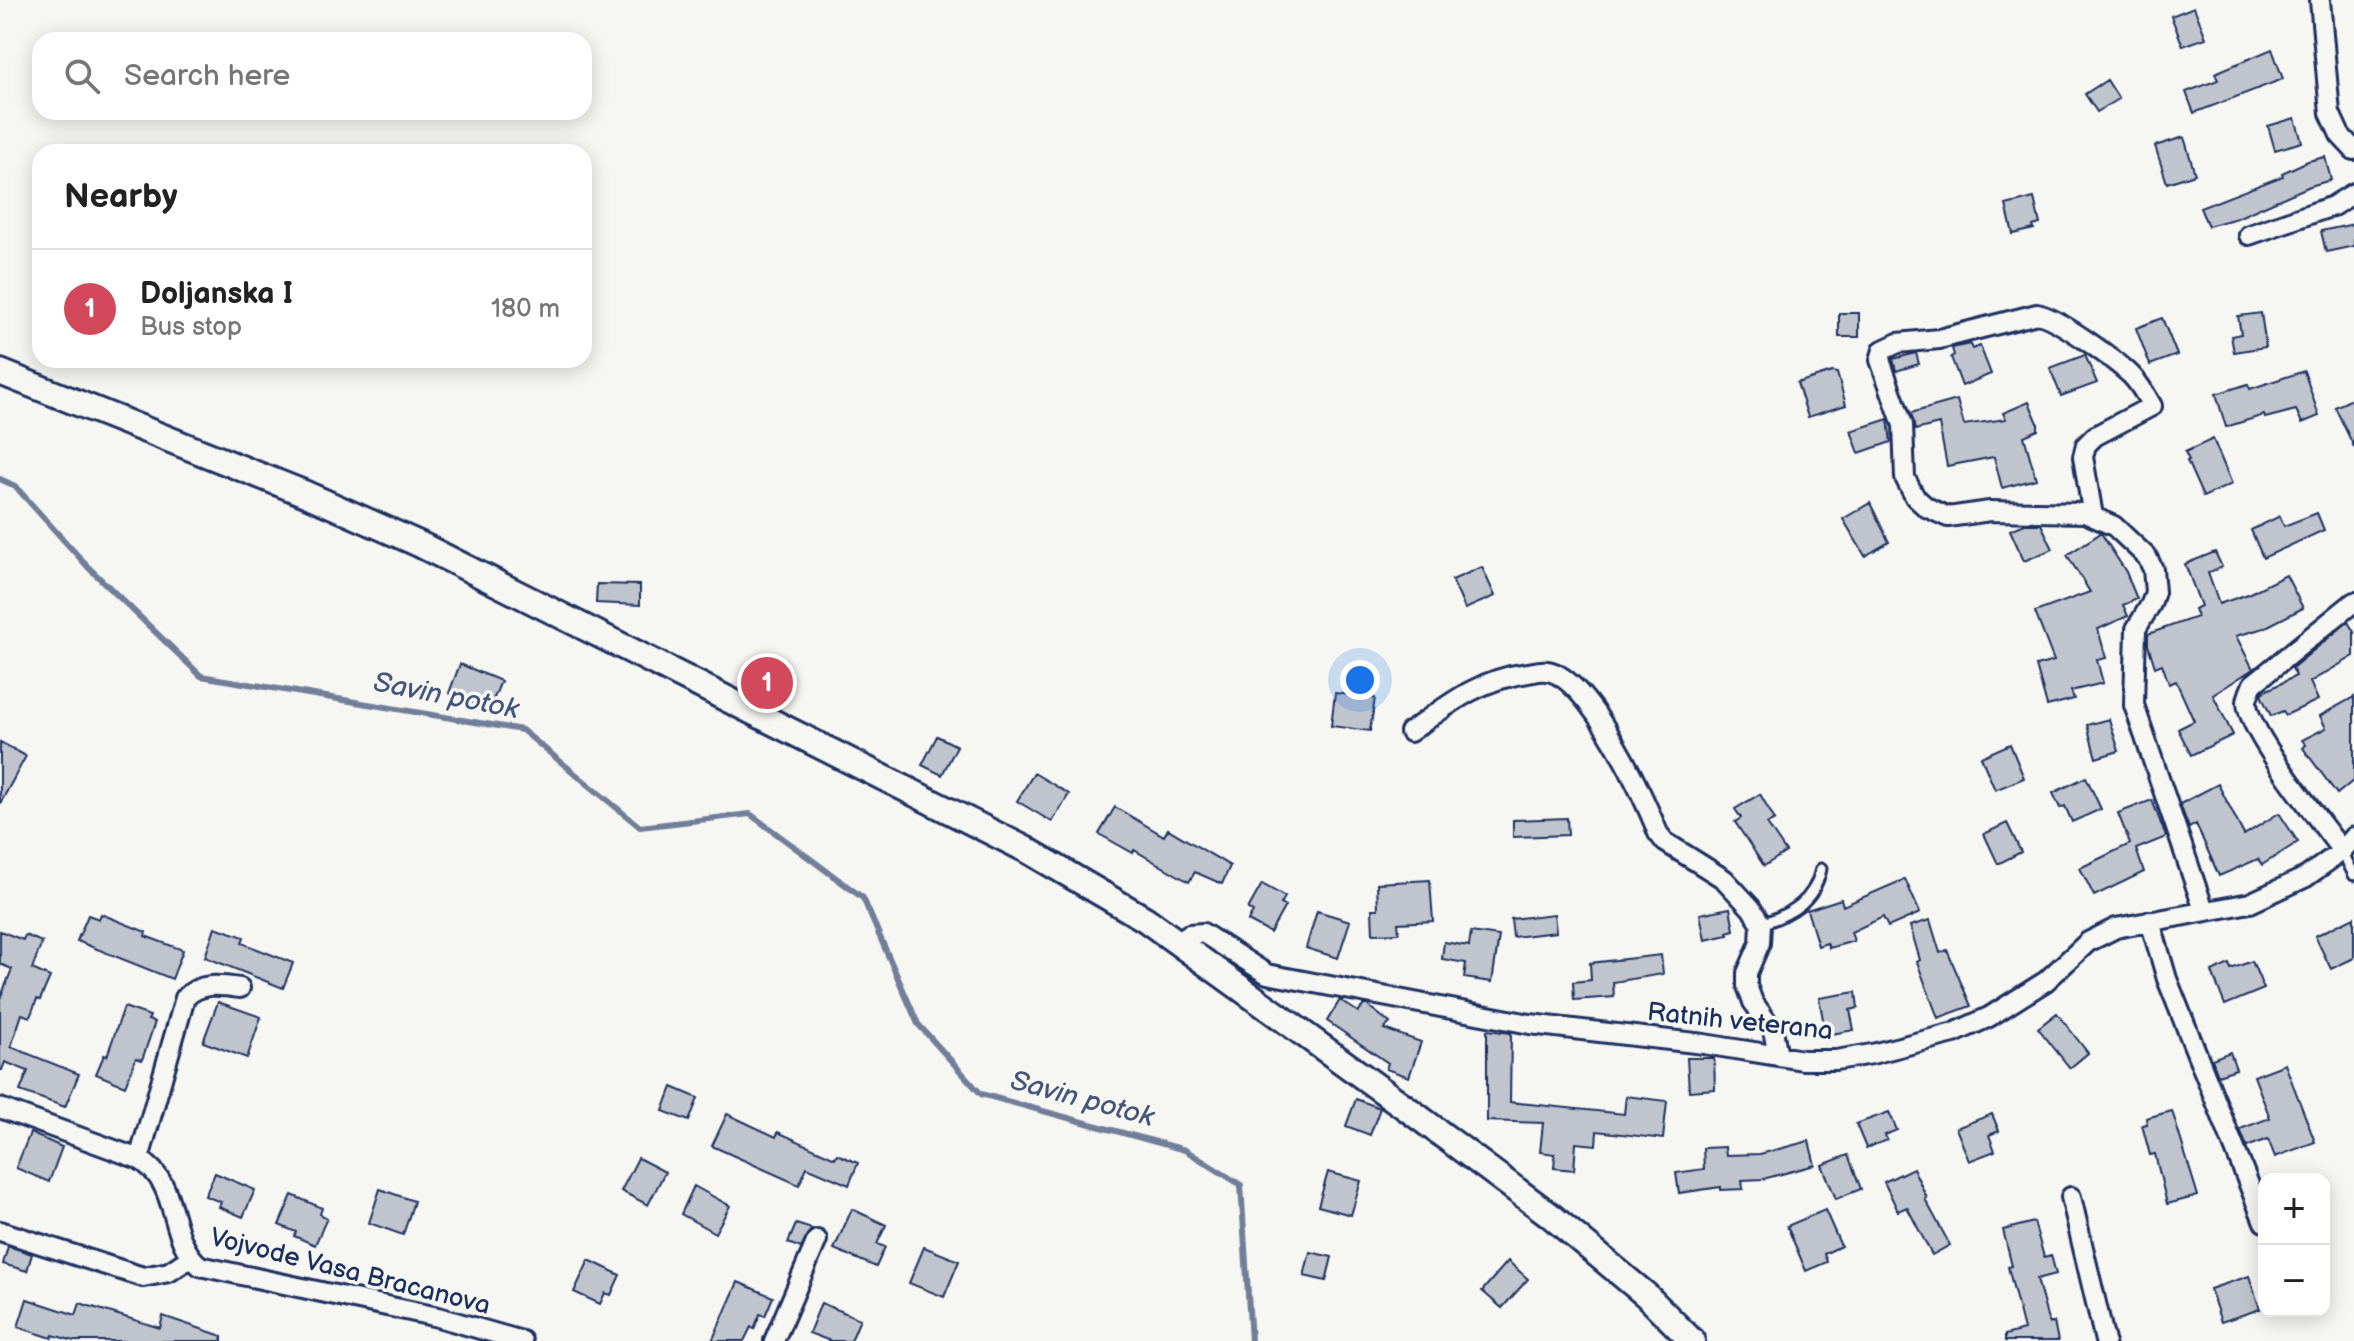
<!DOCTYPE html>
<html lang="en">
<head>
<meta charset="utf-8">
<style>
	:root { --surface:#fff; --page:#f2f2f2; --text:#222; --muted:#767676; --line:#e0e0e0; --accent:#d1495b }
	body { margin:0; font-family:"Balsamiq Sans",sans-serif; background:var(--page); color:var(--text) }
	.controls { position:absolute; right:24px; bottom:24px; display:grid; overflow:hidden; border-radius:16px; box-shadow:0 4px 20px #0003 }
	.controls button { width:72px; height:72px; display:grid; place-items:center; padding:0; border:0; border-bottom:2px solid var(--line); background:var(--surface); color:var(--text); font:40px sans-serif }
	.you { position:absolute; left:1360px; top:680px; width:28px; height:28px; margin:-20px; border:6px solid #fff; border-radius:50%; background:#1a73e8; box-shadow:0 0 0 12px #1a73e833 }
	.badge { display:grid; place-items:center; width:52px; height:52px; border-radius:50%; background:var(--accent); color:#fff; font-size:26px; font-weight:700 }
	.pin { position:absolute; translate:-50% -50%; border:4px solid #fff; box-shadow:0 2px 8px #0006 }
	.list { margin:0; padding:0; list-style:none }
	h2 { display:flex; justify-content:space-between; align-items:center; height:104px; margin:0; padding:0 32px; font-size:34px }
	h2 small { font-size:26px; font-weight:400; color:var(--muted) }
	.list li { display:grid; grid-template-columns:52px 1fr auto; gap:24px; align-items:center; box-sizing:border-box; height:120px; padding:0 32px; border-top:2px solid var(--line) }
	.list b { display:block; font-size:30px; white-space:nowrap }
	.list p { margin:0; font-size:26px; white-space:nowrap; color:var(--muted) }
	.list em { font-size:26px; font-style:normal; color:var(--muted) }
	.icon { flex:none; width:44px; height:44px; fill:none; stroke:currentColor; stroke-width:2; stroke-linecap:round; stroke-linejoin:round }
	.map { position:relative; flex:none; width:2354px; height:1341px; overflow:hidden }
	.search { position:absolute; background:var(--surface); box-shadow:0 4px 20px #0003; left:32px; top:32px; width:560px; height:88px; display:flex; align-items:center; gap:20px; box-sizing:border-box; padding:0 28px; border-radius:24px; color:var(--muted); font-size:30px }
	.panel { position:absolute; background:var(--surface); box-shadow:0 4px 20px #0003; left:32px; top:144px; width:560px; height:224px; border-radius:24px }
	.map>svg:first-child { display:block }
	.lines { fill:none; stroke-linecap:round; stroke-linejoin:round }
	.stream { stroke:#717e99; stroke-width:6 }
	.building { fill:#c0c4cd; stroke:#1b2f5e; stroke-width:2 }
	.lane-casing { stroke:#1b2f5e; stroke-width:15 }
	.street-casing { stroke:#1b2f5e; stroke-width:24 }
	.secondary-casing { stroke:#1b2f5e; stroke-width:30 }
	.lane { stroke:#f6f6f2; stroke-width:9 }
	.street { stroke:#f6f6f2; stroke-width:18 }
	.secondary { stroke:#f6f6f2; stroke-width:24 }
	.labels { text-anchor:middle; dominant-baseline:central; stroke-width:7; stroke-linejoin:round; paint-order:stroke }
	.street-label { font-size:26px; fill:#1b2f5e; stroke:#f6f6f2 }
	.water-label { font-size:28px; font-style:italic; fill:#46567b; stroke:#f6f6f2 }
</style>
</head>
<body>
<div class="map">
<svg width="2354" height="1341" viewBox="0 0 2354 1341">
	<rect width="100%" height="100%" fill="#f6f6f2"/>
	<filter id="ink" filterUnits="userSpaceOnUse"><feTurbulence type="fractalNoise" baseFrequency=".0125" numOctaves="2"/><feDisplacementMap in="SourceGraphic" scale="16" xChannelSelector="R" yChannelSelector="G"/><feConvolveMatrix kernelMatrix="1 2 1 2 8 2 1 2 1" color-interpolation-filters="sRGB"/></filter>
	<g filter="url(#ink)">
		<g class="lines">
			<path class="stream" d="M 0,479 L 15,486 L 88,567 L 201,676 L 522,730 L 640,827 L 750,814 L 863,898 L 918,1024 L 981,1094 L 1185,1150 L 1241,1185 L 1251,1341"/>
		</g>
		<path class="building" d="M 2194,7 L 2206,38 L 2183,46 L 2171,16 Z
			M 2272,49 L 2283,79 L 2194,113 L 2186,92 L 2218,80 L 2215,73 Z
			M 2107,80 L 2119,99 L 2097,112 L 2085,94 Z
			M 2295,118 L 2302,142 L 2275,150 L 2268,126 Z
			M 2184,137 L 2195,174 L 2167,183 L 2155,146 Z
			M 2325,157 L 2331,180 L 2310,186 L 2237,218 L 2208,226 L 2200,208 L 2283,176 L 2282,173 L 2308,161 Z
			M 2034,198 L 2040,224 L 2033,226 L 2034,229 L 2013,234 L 2006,205 Z
			M 2354,224 L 2354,246 L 2326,252 L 2321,231 Z
			M 1839,313 L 1859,313 L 1859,337 L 1839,337 Z
			M 2261,313 L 2266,347 L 2234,352 L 2231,336 L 2241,334 L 2238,316 Z
			M 2162,318 L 2177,355 L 2150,365 L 2136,328 Z
			M 1970,344 L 1972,349 L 1980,346 L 1991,374 L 1962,386 L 1951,357 L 1954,355 L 1952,348 Z
			M 1916,353 L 1919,364 L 1896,371 L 1893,359 Z
			M 2085,355 L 2097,383 L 2061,396 L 2050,368 Z
			M 2304,371 L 2319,416 L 2302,423 L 2296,410 L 2265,418 L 2264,415 L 2226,427 L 2216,394 L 2248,384 L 2250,389 Z
			M 1832,372 L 1837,373 L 1846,405 L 1808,417 L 1797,383 Z
			M 2354,398 L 2354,447 L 2335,407 Z
			M 1957,400 L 1964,425 L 2006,419 L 2003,413 L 2029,402 L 2038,423 L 2038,430 L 2024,436 L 2036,479 L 2002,488 L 1994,457 L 1947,466 L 1939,424 L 1915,430 L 1911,413 Z
			M 1888,419 L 1891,442 L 1859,453 L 1851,431 Z
			M 2213,439 L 2232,484 L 2203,497 L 2187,461 L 2189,460 L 2185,452 Z
			M 1870,503 L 1889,542 L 1865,556 L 1843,519 Z
			M 2317,513 L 2324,530 L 2263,558 L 2251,530 L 2280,516 L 2284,526 Z
			M 2025,524 L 2041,524 L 2053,549 L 2024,561 L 2010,530 Z
			M 2101,533 L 2126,572 L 2137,599 L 2123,605 L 2128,616 L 2098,629 L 2106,658 L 2097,660 L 2103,683 L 2071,691 L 2074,699 L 2047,706 L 2036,666 L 2054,661 L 2035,612 L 2090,592 L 2067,555 Z
			M 2215,552 L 2222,567 L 2208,573 L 2219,604 L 2248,594 L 2286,575 L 2303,608 L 2264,628 L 2236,636 L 2253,669 L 2213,695 L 2233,735 L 2191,755 L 2178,729 L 2194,721 L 2176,681 L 2169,684 L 2162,664 L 2155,667 L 2148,645 L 2148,634 L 2197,617 L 2194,609 L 2201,606 L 2185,564 Z
			M 1482,567 L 1495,596 L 1465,609 L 1452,580 Z
			M 597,584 L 640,585 L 640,605 L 596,603 Z
			M 2348,622 L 2354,632 L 2354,656 L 2310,682 L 2318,700 L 2286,715 L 2283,711 L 2271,716 L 2261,695 L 2263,692 L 2296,676 L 2292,668 Z
			M 460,664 L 501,681 L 489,710 L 449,693 Z
			M 1335,693 L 1375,698 L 1370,731 L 1331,726 Z
			M 2354,697 L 2354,780 L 2337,794 L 2303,748 L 2306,745 L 2302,740 L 2326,728 L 2320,716 Z
			M 2109,719 L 2119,751 L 2096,758 L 2087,725 Z
			M 937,736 L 957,746 L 942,775 L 922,765 Z
			M 0,742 L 26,756 L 0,804 Z
			M 2010,744 L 2024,778 L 1995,790 L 1981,757 Z
			M 1034,773 L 1069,794 L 1052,822 L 1017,801 Z
			M 2086,777 L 2101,809 L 2072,822 L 2065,806 L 2060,808 L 2053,793 Z
			M 2218,784 L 2244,835 L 2279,813 L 2298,842 L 2262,865 L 2258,859 L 2219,876 L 2196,824 L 2189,828 L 2180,804 Z
			M 1760,794 L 1775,820 L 1767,824 L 1786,852 L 1764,866 L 1735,822 L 1741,818 L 1735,809 Z
			M 2152,800 L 2166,837 L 2136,849 L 2144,872 L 2094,896 L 2080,868 L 2130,844 L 2118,813 Z
			M 1115,807 L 1164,836 L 1168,829 L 1230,866 L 1222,884 L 1195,872 L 1189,882 L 1134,850 L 1133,853 L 1099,834 Z
			M 1567,818 L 1568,835 L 1513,837 L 1513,820 Z
			M 2007,823 L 2021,852 L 1998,864 L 1984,834 Z
			M 1905,879 L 1920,913 L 1888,927 L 1883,917 L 1851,932 L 1854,941 L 1829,948 L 1827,943 L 1818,946 L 1807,910 L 1841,899 L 1843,906 Z
			M 1430,880 L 1433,921 L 1398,923 L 1399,933 L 1373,934 L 1372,909 L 1378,909 L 1377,883 Z
			M 1262,884 L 1285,897 L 1281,904 L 1285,906 L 1270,933 L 1248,921 L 1253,912 L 1248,909 Z
			M 1730,908 L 1734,930 L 1727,932 L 1728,935 L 1705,940 L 1700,914 Z
			M 1317,911 L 1350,921 L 1338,958 L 1306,948 Z
			M 101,914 L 146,932 L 145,936 L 183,950 L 172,979 L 77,941 L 88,915 L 99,919 Z
			M 1554,914 L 1556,932 L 1513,937 L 1511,919 Z
			M 2354,917 L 2354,958 L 2331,969 L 2315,936 Z
			M 1930,920 L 1940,953 L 1947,950 L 1971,1006 L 1938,1018 L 1917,962 L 1920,960 L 1910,926 Z
			M 215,927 L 244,937 L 242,943 L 293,963 L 283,988 L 205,957 Z
			M 0,931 L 23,940 L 25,935 L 42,942 L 32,969 L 50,977 L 40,1000 L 37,999 L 30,1017 L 22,1014 L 11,1047 L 79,1074 L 65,1107 L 20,1091 L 28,1071 L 5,1062 L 2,1070 L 0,1070 L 0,999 L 12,969 L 0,964 Z
			M 1471,932 L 1499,936 L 1492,982 L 1464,978 L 1466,963 L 1442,959 L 1444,942 L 1469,946 Z
			M 1661,955 L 1663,974 L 1613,982 L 1614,997 L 1574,1000 L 1573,982 L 1591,980 L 1590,963 Z
			M 2252,961 L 2264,989 L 2225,1005 L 2212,972 L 2229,964 L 2231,969 Z
			M 1856,992 L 1858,1008 L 1850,1010 L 1854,1030 L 1826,1035 L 1819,998 Z
			M 1340,1000 L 1358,1012 L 1364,1005 L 1367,1005 L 1390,1023 L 1384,1029 L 1421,1042 L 1409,1077 L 1386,1069 L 1388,1063 L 1327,1021 Z
			M 218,1002 L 261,1017 L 247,1058 L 203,1042 Z
			M 124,1007 L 150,1016 L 148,1020 L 155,1022 L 142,1060 L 136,1058 L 125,1086 L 96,1074 L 104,1055 L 107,1056 Z
			M 2057,1013 L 2088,1053 L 2070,1068 L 2038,1028 Z
			M 1487,1030 L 1511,1033 L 1510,1102 L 1624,1114 L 1626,1096 L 1667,1101 L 1663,1139 L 1597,1131 L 1596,1145 L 1576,1143 L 1574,1170 L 1554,1168 L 1555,1154 L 1540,1152 L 1543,1123 L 1487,1121 Z
			M 2230,1052 L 2236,1069 L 2218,1075 L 2212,1059 Z
			M 1687,1058 L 1714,1058 L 1715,1089 L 1689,1091 Z
			M 2285,1064 L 2315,1142 L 2275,1157 L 2268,1139 L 2247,1147 L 2240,1129 L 2270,1118 L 2254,1076 Z
			M 672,1087 L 698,1098 L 689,1121 L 663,1111 Z
			M 1356,1099 L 1380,1108 L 1370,1135 L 1346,1126 Z
			M 2172,1111 L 2198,1196 L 2167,1204 L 2155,1154 L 2150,1155 L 2142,1125 L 2147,1124 L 2146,1118 Z
			M 1889,1112 L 1897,1130 L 1885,1135 L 1887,1140 L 1866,1148 L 1856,1124 Z
			M 727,1114 L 776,1137 L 778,1132 L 835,1158 L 837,1154 L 858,1163 L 849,1185 L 807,1167 L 799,1185 L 712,1146 Z
			M 1992,1114 L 1999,1131 L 1989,1135 L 1995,1151 L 1969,1161 L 1956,1128 Z
			M 30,1133 L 62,1147 L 49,1182 L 16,1168 Z
			M 1809,1141 L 1815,1165 L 1763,1179 L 1742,1180 L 1743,1189 L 1721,1190 L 1721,1187 L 1679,1193 L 1676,1173 L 1704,1169 L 1703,1148 L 1725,1147 L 1726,1155 L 1760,1154 Z
			M 1848,1155 L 1861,1189 L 1836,1199 L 1822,1165 Z
			M 638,1158 L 665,1172 L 648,1205 L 621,1191 Z
			M 1913,1168 L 1927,1198 L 1925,1199 L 1950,1245 L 1932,1255 L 1907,1207 L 1898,1211 L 1884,1182 Z
			M 1328,1172 L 1361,1181 L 1351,1215 L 1318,1206 Z
			M 215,1173 L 255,1190 L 243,1217 L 219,1207 L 221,1202 L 205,1196 Z
			M 694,1186 L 730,1206 L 715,1233 L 681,1214 Z
			M 380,1189 L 414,1201 L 403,1235 L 369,1223 Z
			M 292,1195 L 322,1208 L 320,1214 L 327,1218 L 315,1245 L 294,1236 L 296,1232 L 279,1225 Z
			M 852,1209 L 886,1225 L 877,1244 L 885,1247 L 876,1267 L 834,1249 Z
			M 1825,1210 L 1841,1246 L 1824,1254 L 1827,1262 L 1806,1271 L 1787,1226 Z
			M 2034,1222 L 2044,1257 L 2051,1255 L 2056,1274 L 2037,1279 L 2049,1324 L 2054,1322 L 2058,1341 L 2005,1341 L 2005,1335 L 2024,1330 L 2008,1267 L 2012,1266 L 2003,1230 Z
			M 796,1224 L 812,1229 L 801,1248 L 788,1243 Z
			M 8,1246 L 32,1254 L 27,1271 L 3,1264 Z
			M 924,1247 L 959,1261 L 944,1297 L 909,1283 Z
			M 1310,1252 L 1332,1257 L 1326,1281 L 1304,1276 Z
			M 589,1260 L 620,1275 L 611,1295 L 605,1293 L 600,1304 L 574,1292 Z
			M 1508,1261 L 1528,1279 L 1502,1308 L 1482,1291 Z
			M 2249,1276 L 2260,1309 L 2221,1322 L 2210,1289 Z
			M 738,1282 L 773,1297 L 765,1316 L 760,1314 L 754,1329 L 751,1327 L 744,1341 L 712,1341 Z
			M 27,1299 L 76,1315 L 80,1303 L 160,1328 L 163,1316 L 222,1336 L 222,1341 L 74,1341 L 53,1335 L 52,1338 L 18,1327 Z
			M 821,1303 L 860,1319 L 851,1341 L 830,1341 L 809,1333 Z"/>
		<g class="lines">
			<defs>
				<path id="lane" d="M 2342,851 L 2354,875
					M 1761,924 C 1791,914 1814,902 1821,869"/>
				<path id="street" d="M 2320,0 L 2330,113 L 2340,135 L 2354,150
					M 2249,235 L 2333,206 L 2354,193
					M 2093,516 L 2083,457 L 2086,445 L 2095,436 L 2152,406 C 2146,395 2140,384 2131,375 C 2115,360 2057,317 2037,314 L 1939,339 L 1898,343 L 1883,350 L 1880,360 L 1903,425 L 1905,478 L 1915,497 L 1926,507 L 1948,517 L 1990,511 L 2085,513 L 2114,526 L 2147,557 L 2153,569 L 2155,592 L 2151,604 L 2136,629 L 2134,705 L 2204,910
					M 1410,732 C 1449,704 1479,679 1528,673 C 1534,672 1541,670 1547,671 C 1588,676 1644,796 1658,833 L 1665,842 L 1724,879 L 1751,908 L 1761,924 L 1760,943 L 1747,973 L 1747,986 L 1753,1002 L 1773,1030 L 1778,1056
					M 2342,851 C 2322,823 2247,731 2247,702 C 2247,697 2251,689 2253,684 L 2354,602
					M 2150,921 L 2167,979 L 2264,1222
					M 1179,943 L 1189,934 L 1203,933 L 1267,974 L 1530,1024 L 1704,1044 L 1803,1060 L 1836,1060 L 1872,1054 L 1954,1033 L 1989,1017 L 2046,981 L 2088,942 L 2116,928 L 2250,903 L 2306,877 L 2342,851 L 2354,837
					M 0,1108 L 139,1159 C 182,1185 166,1238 200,1266 L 438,1317 L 522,1341
					M 139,1159 L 185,998 C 200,982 220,985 240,988
					M 2071,1197 L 2105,1341
					M 0,1231 L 143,1277 L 169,1272 L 190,1258
					M 774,1341 L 817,1240"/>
				<path id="secondary" d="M 0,372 L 306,494 L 419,544 L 1027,850 L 1145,919 L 1409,1110 L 1550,1215 L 1646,1295 L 1692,1341"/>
			</defs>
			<use href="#lane" class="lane-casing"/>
			<use href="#street" class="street-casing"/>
			<use href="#secondary" class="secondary-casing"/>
			<use href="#lane" class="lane"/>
			<use href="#street" class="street"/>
			<use href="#secondary" class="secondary"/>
		</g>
	</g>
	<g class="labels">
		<g class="street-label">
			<text transform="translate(1740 1022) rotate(6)">Ratnih veterana</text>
			<text transform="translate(350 1272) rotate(14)">Vojvode Vasa Bracanova</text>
		</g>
		<g class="water-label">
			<text transform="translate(446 696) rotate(11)">Savin potok</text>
			<text transform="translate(1082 1099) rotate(15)">Savin potok</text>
		</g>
	</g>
</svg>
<div class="controls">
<button>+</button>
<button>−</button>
</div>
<div class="you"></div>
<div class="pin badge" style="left:767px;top:683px">1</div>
<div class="search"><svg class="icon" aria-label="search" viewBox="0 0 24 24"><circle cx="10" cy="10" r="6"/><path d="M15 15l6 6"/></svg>Search here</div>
<section class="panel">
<h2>Nearby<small></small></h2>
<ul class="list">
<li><span class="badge">1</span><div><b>Doljanska I</b><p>Bus stop</p></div><em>180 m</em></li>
</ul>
</section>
</div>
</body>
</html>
